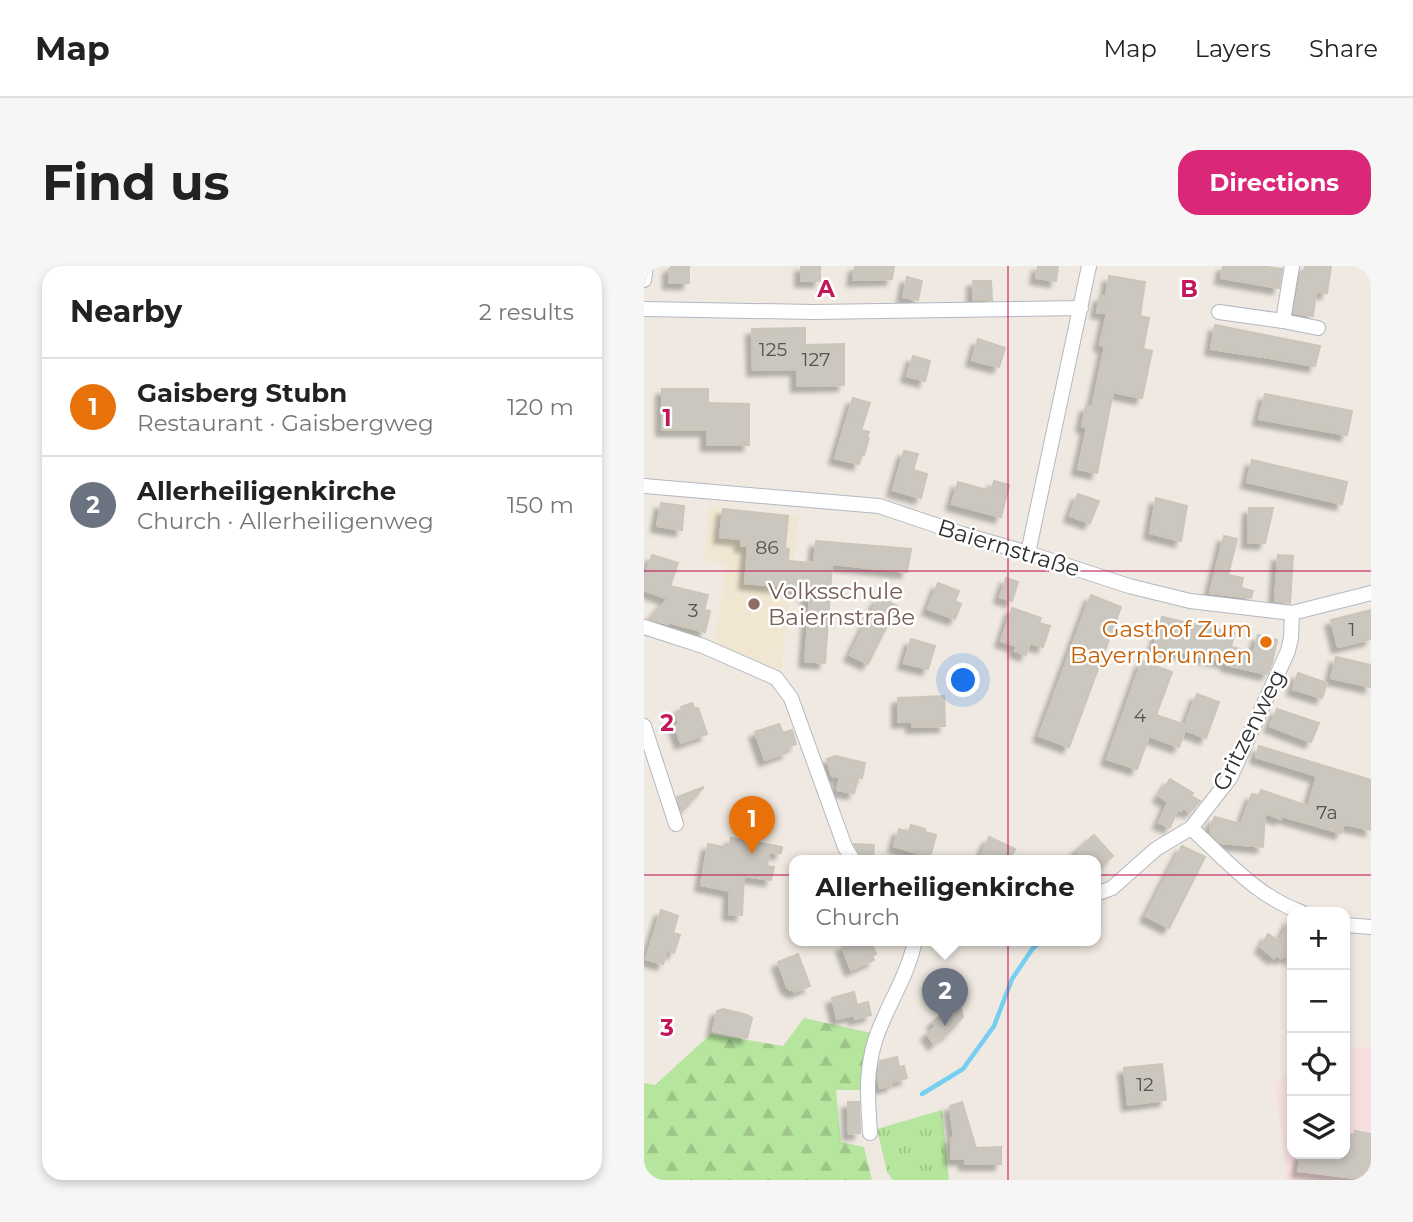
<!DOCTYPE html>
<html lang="en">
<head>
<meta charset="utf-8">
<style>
	:root { --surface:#fff; --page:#f6f6f6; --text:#222; --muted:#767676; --line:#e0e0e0; --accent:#db2777 }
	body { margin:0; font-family:Montserrat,sans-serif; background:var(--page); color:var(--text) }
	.controls { position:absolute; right:21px; bottom:21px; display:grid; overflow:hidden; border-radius:14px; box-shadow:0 4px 10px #0003 }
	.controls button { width:63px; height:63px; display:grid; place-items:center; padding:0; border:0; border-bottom:2px solid var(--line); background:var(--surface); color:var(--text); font:35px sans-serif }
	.you { position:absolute; left:320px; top:415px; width:24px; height:24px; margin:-18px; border:5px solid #fff; border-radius:50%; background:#1a73e8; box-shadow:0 0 0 10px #1a73e833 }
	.badge { display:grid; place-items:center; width:46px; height:46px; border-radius:50%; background:var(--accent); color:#fff; font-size:23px; font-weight:700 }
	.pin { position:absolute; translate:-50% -58px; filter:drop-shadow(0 2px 4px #0008) }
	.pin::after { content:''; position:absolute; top:37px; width:24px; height:21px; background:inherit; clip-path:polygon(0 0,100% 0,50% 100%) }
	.popup { position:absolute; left:145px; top:589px; width:312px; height:91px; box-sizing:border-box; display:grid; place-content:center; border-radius:14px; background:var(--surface); filter:drop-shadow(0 2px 5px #0005); font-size:23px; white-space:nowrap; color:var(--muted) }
	.popup b { font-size:26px; color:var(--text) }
	.popup::after { content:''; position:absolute; left:50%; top:100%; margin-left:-14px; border:14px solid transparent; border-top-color:var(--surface) }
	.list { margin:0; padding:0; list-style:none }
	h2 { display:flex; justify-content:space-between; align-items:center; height:91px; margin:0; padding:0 28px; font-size:30px }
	h2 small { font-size:23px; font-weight:400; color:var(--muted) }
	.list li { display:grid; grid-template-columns:46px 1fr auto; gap:21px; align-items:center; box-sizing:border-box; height:98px; padding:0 28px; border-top:2px solid var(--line) }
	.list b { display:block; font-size:26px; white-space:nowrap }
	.list p { margin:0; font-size:23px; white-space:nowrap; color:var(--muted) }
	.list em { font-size:23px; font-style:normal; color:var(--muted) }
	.icon { flex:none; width:38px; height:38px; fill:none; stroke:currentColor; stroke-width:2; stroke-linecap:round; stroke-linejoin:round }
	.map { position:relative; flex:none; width:727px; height:914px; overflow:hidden; border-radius:21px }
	header { display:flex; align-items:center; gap:42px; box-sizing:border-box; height:98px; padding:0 35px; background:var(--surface); border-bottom:2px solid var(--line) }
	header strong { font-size:33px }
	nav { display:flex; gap:38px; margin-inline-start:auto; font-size:24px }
	.intro { display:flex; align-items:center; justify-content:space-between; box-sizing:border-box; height:168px; padding:0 42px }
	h1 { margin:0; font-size:49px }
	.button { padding:18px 32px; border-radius:21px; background:var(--accent); color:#fff; font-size:24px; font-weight:700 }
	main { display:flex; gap:42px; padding:0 42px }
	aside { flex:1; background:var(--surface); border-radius:21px; box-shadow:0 4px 10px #0003 }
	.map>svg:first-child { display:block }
	.education { fill:#f0e6d1 }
	.medical { fill:#f5dfe0 }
	.grass { fill:url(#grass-tufts) }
	.forest { fill:url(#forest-firs) }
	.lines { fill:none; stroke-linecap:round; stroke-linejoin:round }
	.stream { stroke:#75cff0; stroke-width:4.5 }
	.building { fill:#cbc7bf; stroke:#cbc5ba; stroke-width:2; filter:url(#shadow) }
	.street-casing { stroke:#b4b7c1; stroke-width:16 }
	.street { stroke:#fff; stroke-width:14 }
	.grid { fill:none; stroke:#c2185b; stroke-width:2; stroke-opacity:0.55 }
	.education-dot { fill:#8d6e63; stroke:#fff; stroke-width:2.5 }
	.food-dot { fill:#e8710a; stroke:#fff; stroke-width:2.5 }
	.labels { text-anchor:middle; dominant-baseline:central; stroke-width:5; stroke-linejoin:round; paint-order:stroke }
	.number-label { font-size:19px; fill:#555452 }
	.street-label { font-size:23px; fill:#2e2e2e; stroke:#fff }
	.education-label { font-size:23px; fill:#785e54; stroke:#fff; text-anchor:start }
	.food-label { font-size:23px; fill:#c56008; stroke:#fff; text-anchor:end }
	.grid-label { font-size:23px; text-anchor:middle; font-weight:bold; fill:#c2185b; stroke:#fff; stroke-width:5; stroke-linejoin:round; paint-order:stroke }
</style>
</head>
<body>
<header>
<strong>Map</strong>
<nav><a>Map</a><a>Layers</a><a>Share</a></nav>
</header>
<div class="intro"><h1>Find us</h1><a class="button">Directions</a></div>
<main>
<aside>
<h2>Nearby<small>2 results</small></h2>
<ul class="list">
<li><span class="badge" style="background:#e8710a">1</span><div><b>Gaisberg Stubn</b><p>Restaurant · Gaisbergweg</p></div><em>120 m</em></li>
<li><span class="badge" style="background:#6b7280">2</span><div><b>Allerheiligenkirche</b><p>Church · Allerheiligenweg</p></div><em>150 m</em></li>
</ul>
</aside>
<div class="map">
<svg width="727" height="914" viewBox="0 0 727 914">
	<defs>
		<pattern id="grass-tufts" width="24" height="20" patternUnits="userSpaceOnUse" patternTransform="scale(1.75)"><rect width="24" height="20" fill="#b6e59e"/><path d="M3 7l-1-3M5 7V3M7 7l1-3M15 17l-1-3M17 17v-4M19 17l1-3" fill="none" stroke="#9dc588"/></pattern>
		<pattern id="forest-firs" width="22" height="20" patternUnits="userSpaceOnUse" patternTransform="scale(1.75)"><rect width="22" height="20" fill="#b6e59e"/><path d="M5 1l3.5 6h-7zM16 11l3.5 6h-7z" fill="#9dc588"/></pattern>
		<filter id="shadow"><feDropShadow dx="-6" dy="6" stdDeviation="2" flood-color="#0004"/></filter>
	</defs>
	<rect width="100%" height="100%" fill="#efe9e1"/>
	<path class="education" d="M 65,241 L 155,249 L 137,405 L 91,392 L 71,379 L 82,298 L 61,295 Z"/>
	<path class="medical" d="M 701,781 L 727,781 L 727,914 L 642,914 L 639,875 L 630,817 L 648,805 L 648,888 L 701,888 Z"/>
	<path class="grass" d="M 298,844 L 305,914 L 249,914 L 243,906 L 233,863 Z"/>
	<path class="forest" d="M 160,752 L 227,767 L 217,824 L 192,824 L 197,876 L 220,881 L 228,914 L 0,914 L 0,817 L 11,819 L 67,768 L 139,780 Z"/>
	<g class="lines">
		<path class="stream" d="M 278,828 L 319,803 L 350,760 L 368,713 L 389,682 L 398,674"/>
	</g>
	<path class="building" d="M 27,0 L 45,0 L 45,17 L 25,17 L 25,3 L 27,3 Z
		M 157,0 L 176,0 L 176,15 L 157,15 Z
		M 211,0 L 250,0 L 248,13 L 209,14 Z
		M 394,0 L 414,0 L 412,15 L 392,12 Z
		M 579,0 L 617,0 L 638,3 L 635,22 L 577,12 Z
		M 661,0 L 687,0 L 683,27 L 672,26 L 669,50 L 650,47 L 657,7 L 660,7 Z
		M 465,10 L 501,16 L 496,50 L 505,52 L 499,83 L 508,85 L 498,132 L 469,126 L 453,207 L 434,203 L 443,162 L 438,160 L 442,140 L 447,141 L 449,137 L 461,80 L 456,79 L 463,47 L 453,46 L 456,30 L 462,31 Z
		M 263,11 L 278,15 L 274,34 L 259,31 Z
		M 329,15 L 347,15 L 348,34 L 329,34 Z
		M 571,59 L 676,80 L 671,100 L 626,92 L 567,83 Z
		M 161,62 L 161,79 L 200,78 L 200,119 L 153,120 L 153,103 L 109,104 L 108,63 Z
		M 334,73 L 361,82 L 355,101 L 328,94 Z
		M 269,90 L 286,95 L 281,115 L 263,110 Z
		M 18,123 L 64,123 L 64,137 L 105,138 L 105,179 L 63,179 L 63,164 L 18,164 Z
		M 621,128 L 708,145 L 703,169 L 615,153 Z
		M 209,132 L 226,137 L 217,164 L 225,166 L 223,171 L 225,172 L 220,189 L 218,188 L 215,198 L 191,192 Z
		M 260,185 L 274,188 L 269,204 L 283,208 L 277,232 L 249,224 Z
		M 608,194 L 703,216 L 698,238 L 603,216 Z
		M 350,215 L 365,219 L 357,251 L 308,238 L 314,216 L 347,225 Z
		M 434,228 L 455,235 L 446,257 L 426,250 Z
		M 512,232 L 543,240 L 537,275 L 506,267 Z
		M 17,237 L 40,240 L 38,264 L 13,260 Z
		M 605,242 L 629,242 L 621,277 L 604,276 Z
		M 79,243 L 144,250 L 141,282 L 145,283 L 144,295 L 170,297 L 172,275 L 267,283 L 263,306 L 188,298 L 181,397 L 161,395 L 166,331 L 162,331 L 162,323 L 101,317 L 104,280 L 97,280 L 97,273 L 76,271 Z
		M 580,270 L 593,273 L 584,309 L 599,312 L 597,322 L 609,325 L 607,332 L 566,327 Z
		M 8,289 L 34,297 L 26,320 L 64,329 L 60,344 L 66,345 L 61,366 L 24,356 L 24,358 L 5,353 L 24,333 L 0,324 L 0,314 Z
		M 634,289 L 649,290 L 646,337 L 631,335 Z
		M 362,312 L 374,316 L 368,335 L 356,331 Z
		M 294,317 L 315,325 L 311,335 L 317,338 L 311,353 L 284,343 Z
		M 447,329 L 477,341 L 425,481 L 395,470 Z
		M 235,331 L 253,340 L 224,398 L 206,389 Z
		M 368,342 L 397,352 L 395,357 L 406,360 L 399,381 L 386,377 L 382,389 L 371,385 L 373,380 L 357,375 Z
		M 727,344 L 727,373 L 694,381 L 687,354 Z
		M 518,351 L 590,367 L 587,381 L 610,386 L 614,369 L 633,374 L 628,397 L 623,408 L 583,399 L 584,396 L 510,381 Z
		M 267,373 L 291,380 L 284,403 L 260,397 Z
		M 692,391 L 727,399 L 727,421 L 687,412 Z
		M 498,395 L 528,406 L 512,449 L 541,459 L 553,428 L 575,436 L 562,472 L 541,464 L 535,481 L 505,470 L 493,503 L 463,493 Z
		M 654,407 L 683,417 L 678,432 L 649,423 Z
		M 300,430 L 301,460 L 268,461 L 268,455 L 254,456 L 254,432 Z
		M 48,437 L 51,443 L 54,442 L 63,468 L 37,477 L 31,460 L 35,458 L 32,449 L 39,446 L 37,441 Z
		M 633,443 L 675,457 L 667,476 L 626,460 Z
		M 135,458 L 139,467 L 148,464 L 152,478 L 142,481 L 144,486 L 121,494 L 111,466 Z
		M 615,480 L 727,514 L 727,564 L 700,558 L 697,567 L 638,550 L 637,553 L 621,547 L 619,581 L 577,577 L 566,567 L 567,559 L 571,551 L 597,558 L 608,528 L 615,530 L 617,524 L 664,540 L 673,510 L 612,491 Z
		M 191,490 L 221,497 L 218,512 L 214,511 L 210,527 L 193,524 L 196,511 L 188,510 L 183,493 Z
		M 526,513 L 549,527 L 547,530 L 556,535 L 546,546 L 539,542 L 537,545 L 534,543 L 526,561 L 515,557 L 524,536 L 515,530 Z
		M 60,521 L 38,545 L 33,531 Z
		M 267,559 L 281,563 L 281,566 L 292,569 L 286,591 L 250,580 L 255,563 L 265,566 Z
		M 450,569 L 469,590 L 452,605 L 452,594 L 439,594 L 432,585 Z
		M 345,571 L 371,583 L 366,594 L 335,594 Z
		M 87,572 L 138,581 L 137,587 L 125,587 L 123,600 L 130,601 L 127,614 L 100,610 L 98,649 L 85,648 L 86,625 L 57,619 L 64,578 L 85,582 Z
		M 210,578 L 230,579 L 229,594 L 219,594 Z
		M 538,580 L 561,591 L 525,662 L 502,650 Z
		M 17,644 L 34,650 L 29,667 L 36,669 L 30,687 L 23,684 L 19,698 L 2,693 Z
		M 647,652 L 648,693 L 642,689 L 637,692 L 631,689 L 630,692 L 617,681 L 624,668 L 635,675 Z
		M 211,674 L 226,674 L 232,688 L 228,690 L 230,694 L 207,704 L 198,680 Z
		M 154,688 L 166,720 L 150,726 L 149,723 L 146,724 L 145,720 L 143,721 L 134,696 Z
		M 210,726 L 213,739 L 224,736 L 227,749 L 211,753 L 210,749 L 193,753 L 188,732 Z
		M 79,743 L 103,749 L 108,752 L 103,772 L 69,765 L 73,745 Z
		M 310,743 L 317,743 L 319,751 L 302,769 L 301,768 L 290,778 L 283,768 L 292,760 L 289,756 L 297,749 L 300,751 Z
		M 253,791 L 255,801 L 260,800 L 263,812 L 248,816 L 248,819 L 236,822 L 234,812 L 236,795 Z
		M 518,798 L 522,834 L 484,839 L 480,802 Z
		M 204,836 L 215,836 L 216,867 L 205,868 Z
		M 318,836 L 332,882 L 357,881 L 357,898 L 321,898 L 321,893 L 307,893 L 307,872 L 310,872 L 306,840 Z
		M 711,865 L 727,868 L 727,914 L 654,905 L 657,888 L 701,888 L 701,867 L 710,869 Z"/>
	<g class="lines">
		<defs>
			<path id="street" d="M 0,14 L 2,0
				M 0,43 L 169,46 L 437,42
				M 575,46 L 639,55 L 674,62
				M 639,55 L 648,0
				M 0,220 L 235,240 L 318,268 L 384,287 L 485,320 L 546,335 L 648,347 L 727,327
				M 384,287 L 445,0
				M 0,361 L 59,380 L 132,412 L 147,432 L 201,581 L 209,594
				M 0,460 L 32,558
				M 547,562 C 581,593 612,630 657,646
				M 452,628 L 468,622 L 512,583 L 547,562 L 555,552 L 586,512 L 644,385 L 647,372 L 648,347
				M 701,659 L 727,661
				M 226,867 C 224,833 221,808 231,775 C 242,740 264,711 271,674"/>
		</defs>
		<use href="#street" class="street-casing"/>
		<use href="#street" class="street"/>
	</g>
	<path class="grid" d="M 364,0 L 364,914M 0,305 L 727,305M 0,609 L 727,609"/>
	<circle class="education-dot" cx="110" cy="338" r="7"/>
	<circle class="food-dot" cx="622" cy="376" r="7"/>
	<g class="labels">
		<g class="number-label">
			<text x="129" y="83">125</text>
			<text x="172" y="93">127</text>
			<text x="123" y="281">86</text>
			<text x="49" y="344">3</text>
			<text x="708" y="363">1</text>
			<text x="496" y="449">4</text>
			<text x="683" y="546">7a</text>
			<text x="501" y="818">12</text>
		</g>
		<g class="street-label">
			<text transform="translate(365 282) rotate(17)">Baiernstraße</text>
			<text transform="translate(605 464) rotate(-63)">Gritzenweg</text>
		</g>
		<g class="education-label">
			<text x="124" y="325">Volksschule<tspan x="124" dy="26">Baiernstraße</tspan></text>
		</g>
		<g class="food-label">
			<text x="608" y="363">Gasthof Zum<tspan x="608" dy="26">Bayernbrunnen</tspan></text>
		</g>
	</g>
	<g class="grid-label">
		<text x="182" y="31">A</text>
		<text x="545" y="31">B</text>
		<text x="23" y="160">1</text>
		<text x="23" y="465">2</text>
		<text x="23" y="770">3</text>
	</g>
</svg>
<div class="controls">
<button>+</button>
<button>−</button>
<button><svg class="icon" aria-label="locate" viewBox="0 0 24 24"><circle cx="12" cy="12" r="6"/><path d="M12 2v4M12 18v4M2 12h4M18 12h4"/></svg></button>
<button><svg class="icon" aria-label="layers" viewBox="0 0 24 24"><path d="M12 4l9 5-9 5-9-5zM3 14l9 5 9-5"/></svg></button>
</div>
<div class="you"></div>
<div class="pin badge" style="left:108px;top:588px;background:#e8710a">1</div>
<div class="pin badge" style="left:301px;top:760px;background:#6b7280">2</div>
<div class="popup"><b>Allerheiligenkirche</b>Church</div>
</div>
</main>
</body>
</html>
